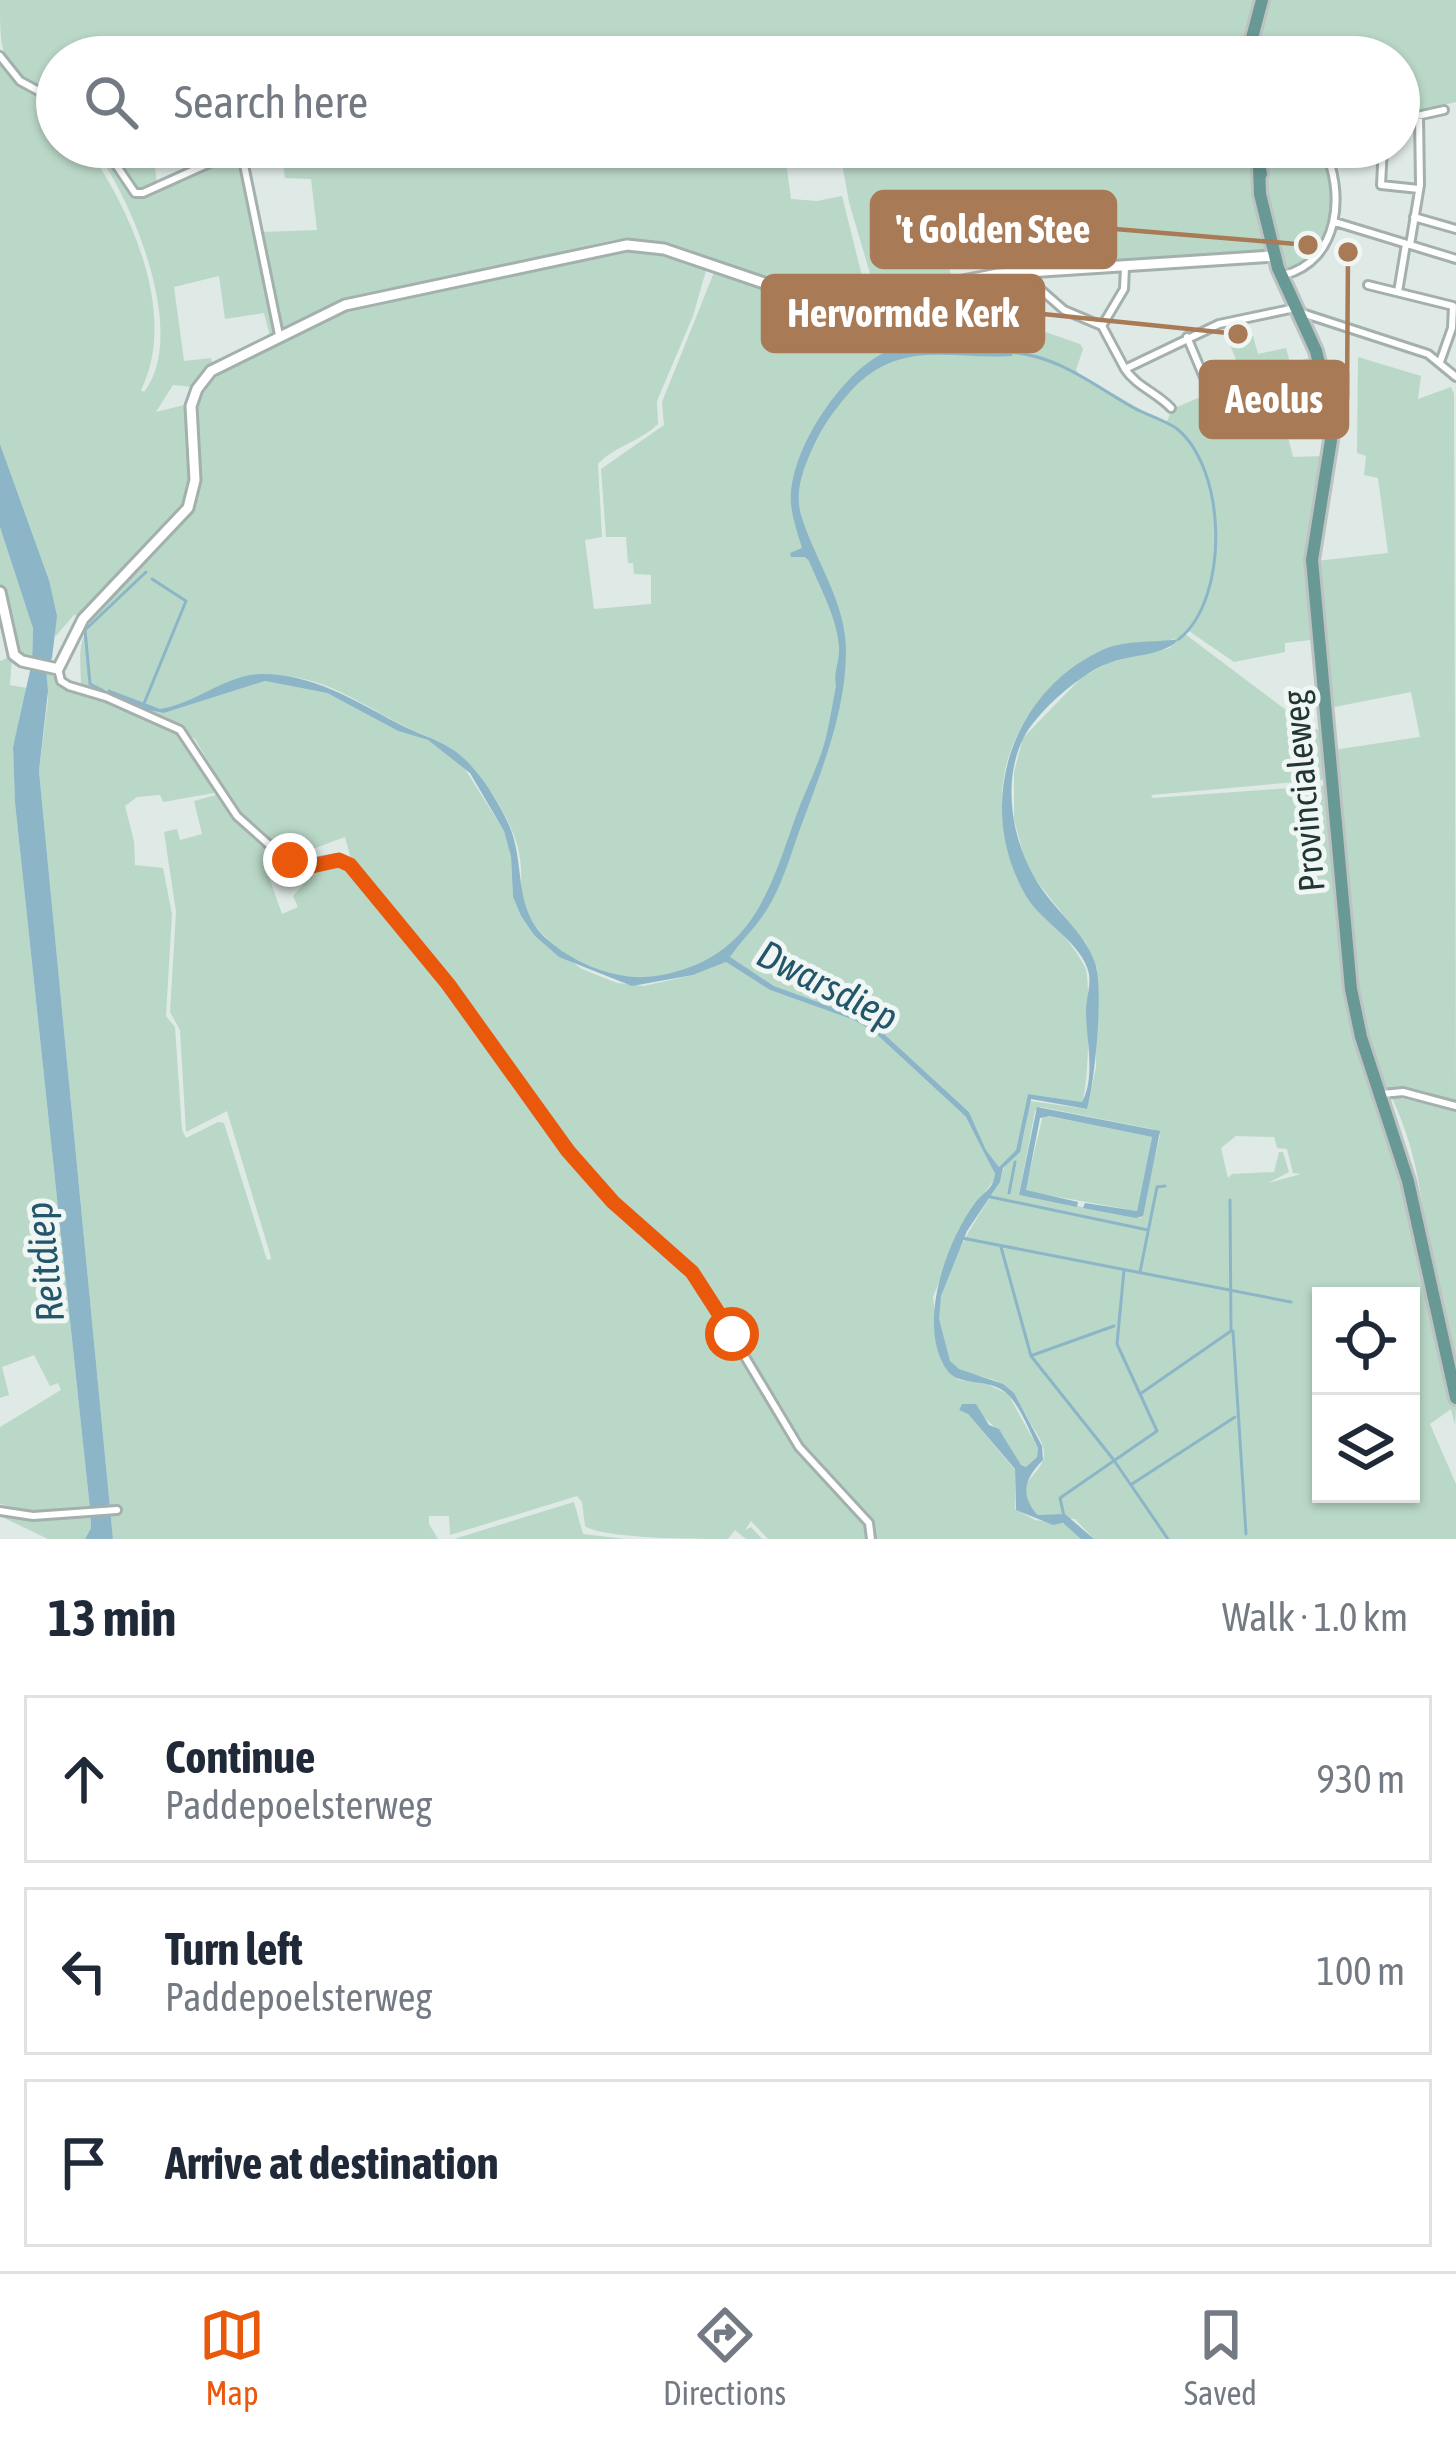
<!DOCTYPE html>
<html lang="en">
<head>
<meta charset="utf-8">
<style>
	:root { --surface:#fff; --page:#f6f6f7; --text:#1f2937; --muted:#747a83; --line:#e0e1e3; --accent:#ea580c }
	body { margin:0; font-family:"Asap Condensed",sans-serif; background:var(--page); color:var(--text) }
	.controls { position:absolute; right:36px; bottom:36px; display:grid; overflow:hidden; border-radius:0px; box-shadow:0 3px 9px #0004 }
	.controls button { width:108px; height:108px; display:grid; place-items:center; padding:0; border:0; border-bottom:3px solid var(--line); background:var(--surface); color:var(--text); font:60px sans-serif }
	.stop { position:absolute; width:36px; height:36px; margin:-27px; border:9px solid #ea580c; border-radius:50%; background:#fff }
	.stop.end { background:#ea580c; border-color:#fff; box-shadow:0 3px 12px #0008 }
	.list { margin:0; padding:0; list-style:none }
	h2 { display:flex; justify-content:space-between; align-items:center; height:156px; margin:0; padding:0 48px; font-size:51px }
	h2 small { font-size:39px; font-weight:400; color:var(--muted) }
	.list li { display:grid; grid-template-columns:78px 1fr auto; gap:36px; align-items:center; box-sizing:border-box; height:168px; margin:0 24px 24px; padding:0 24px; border:3px solid var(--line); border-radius:0px }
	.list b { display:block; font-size:45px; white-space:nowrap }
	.list p { margin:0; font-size:39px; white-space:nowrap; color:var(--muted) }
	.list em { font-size:39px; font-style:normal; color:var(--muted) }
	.icon { flex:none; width:66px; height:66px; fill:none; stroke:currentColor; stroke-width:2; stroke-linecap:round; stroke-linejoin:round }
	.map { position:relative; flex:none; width:1456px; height:1539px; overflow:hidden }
	.search { position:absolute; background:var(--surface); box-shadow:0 3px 9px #0004; left:36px; right:36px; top:36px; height:132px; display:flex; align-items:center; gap:30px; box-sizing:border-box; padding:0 42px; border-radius:66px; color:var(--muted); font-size:45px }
	.sheet { height:732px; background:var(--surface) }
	nav { display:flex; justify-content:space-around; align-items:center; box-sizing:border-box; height:168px; border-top:3px solid var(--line); background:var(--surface); font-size:33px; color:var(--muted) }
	nav a { display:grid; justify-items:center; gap:6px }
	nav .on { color:var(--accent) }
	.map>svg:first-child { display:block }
	.green { fill:#bad8c7; fill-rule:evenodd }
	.water { fill:#8cb6c8 }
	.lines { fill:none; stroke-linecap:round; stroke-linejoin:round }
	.stream { stroke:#8cb6c8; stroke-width:3 }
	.minor-casing { stroke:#a3b0ad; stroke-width:12 }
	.tertiary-casing { stroke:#a3b0ad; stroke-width:15 }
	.primary-casing { stroke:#bdc3c2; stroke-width:18 }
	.minor { stroke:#fff; stroke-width:6 }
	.tertiary { stroke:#fff; stroke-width:9 }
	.primary { stroke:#689994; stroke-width:12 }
	.route { stroke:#ea580c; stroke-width:15 }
	.labels { text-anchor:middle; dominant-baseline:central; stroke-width:10; stroke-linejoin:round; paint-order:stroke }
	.street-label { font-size:36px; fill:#223734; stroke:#eff6f3 }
	.water-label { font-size:39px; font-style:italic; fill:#23556b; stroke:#eff6f3 }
	.leader { fill:none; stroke:#a87a56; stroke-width:4.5 }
	.callout-dot { fill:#a87a56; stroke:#eff6f3; stroke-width:4.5 }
	.callout { fill:#a87a56; stroke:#a87a56; stroke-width:4.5 }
	.callout-label { font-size:39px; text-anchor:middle; font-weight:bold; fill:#fff }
</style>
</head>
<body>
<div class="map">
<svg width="1456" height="1539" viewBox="0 0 1456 1539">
	<rect width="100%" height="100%" fill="#dfe9e6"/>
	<path class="green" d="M 0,0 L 1259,0 L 1243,57 L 57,57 L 57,98 C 1,70 0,60 0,0 Z
		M 1266,0 L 1456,0 L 1456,102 L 1399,115 L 1399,57 L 1250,57 Z
		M 0,56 L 21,83 L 57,101 L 57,147 L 92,147 L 88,149 C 132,212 178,316 141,390 L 144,392 C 189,335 132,198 93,147 L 103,147 L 132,193 L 152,193 L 240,156 L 277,332 L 270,336 L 264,313 L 225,319 L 219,276 L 174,287 L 184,361 L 211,358 L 213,366 L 192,387 L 173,385 L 156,412 L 188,404 L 192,479 L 189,502 L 85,613 L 74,615 L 55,637 L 49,580 L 0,444 Z
		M 107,147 L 178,147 L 178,153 L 154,159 L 157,184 L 136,191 Z
		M 281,147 L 784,147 L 791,199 L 817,201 L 842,196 L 867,296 C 778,307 703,236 613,240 L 341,302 L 282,330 L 262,232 L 317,230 L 311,179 L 285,178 Z
		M 839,147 L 1251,147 L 1256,173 L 1252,175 L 1267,254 L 1047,264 L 1019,224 L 940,228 L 951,275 L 876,294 L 849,202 Z
		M 1257,147 L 1266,147 L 1270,164 L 1292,157 L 1294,161 L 1321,151 C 1339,194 1337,254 1285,272 L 1273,214 L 1266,200 L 1269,192 Z
		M 617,250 L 652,252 L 707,267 L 693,316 L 657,401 L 658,424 C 641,441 613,447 598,464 L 602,537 L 585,540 L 594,609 L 651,604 L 651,575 L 634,574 L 633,563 L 628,563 L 626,537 L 606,537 L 601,469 L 664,425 L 662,402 L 715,270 L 813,306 L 836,309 L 1014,276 L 1004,300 L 1016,307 L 1011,320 L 1080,344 L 1083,349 L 1076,370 L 1079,374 L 1166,424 L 1172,409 L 1198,398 L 1210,406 L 1214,426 L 1219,429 L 1257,411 L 1228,340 L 1253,336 L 1258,354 L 1286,348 L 1290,363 L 1309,358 L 1312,366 L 1266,383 L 1272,398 L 1296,390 L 1300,400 L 1322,394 L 1324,407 L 1283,417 L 1293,457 L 1325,456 L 1310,532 L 1314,625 L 1309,626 L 1311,640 L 1285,643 L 1285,652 L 1234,662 L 1189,631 L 1185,634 L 1294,716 L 1325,734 L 1330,779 L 1151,795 L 1153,798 L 1331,785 L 1344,953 L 1416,1226 L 1412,1230 L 1417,1231 L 1456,1408 L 1455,1425 L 1451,1409 L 1430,1424 L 1456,1484 L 1456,1539 L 1094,1539 L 1075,1519 L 1038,1515 C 1005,1480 1046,1477 1044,1452 C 1043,1441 1033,1428 1028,1419 C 1022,1407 1011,1390 1000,1383 C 985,1374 960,1376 950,1361 C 913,1307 972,1227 998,1185 C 1003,1177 1000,1176 1004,1168 C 1006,1162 1013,1160 1016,1155 C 1025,1142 1026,1116 1030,1101 L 1087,1109 L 1096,1067 L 1097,968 L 1086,943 L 1027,869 L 1014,819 L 1014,772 L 1023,738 L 1081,678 L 1108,663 L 1170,648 L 1176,638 C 1152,648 1122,639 1096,653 C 1031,689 988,760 1006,835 C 1008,847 1010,861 1015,871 C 1032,906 1067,932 1085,967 C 1091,978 1089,1090 1082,1102 L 1028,1094 L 1016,1150 L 999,1167 L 986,1150 L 969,1112 L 870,1021 L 774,986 L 729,957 L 765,912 C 756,922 746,939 735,946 C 709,963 673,976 641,978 C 600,980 545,949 527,912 C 518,894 523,878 520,859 C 517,830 493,792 475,770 C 453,744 426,738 398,723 C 366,706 335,685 299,678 C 232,665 218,701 160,710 L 113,691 L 81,685 C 81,663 76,642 91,624 L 87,620 C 116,590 177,540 192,505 C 206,475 193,445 195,414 C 198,365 306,324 348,310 ZM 1041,1107 L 1152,1129 L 1160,1135 L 1141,1218 L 1019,1195 L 1035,1111 ZM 1236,1136 L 1274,1137 L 1277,1148 L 1287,1149 L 1293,1173 L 1301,1174 L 1268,1183 L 1289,1172 L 1283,1152 L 1279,1152 L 1274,1172 L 1232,1174 L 1228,1178 L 1221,1148 ZM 1321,1296 L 1411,1296 L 1411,1494 L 1321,1494 Z
		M 1358,357 L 1421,376 L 1418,399 L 1451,387 L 1454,394 L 1456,1104 L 1381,1087 L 1357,1004 L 1333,750 L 1420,737 L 1411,692 L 1329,708 L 1316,561 L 1388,553 L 1378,478 L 1364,475 L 1366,456 L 1357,453 Z
		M 0,527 L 33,622 L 32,662 L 17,654 L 0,585 Z
		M 12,656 L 10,685 L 27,688 L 13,747 L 15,803 L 90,1509 L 29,1511 L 0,1504 L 0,1427 L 61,1390 L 58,1383 L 50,1386 L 34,1355 L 2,1367 L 9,1395 L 0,1398 L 0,661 Z
		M 46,669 L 63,686 L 178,731 L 216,786 L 214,793 L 163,802 L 160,795 L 137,797 L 125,806 L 134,841 L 135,865 L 163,868 L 172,914 L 166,1016 L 175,1027 L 182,1130 L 186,1138 L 218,1122 L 224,1123 L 267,1260 L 271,1259 L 270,1254 L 227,1111 L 186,1132 L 180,1030 L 170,1012 L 176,912 L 164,832 L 177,829 L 180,840 L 202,834 L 194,801 L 219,794 C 240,824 263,849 296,865 L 269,877 L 282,914 L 298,907 L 293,896 L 320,866 L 339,863 L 348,870 L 375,906 L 451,994 L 574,1164 L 611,1204 L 698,1283 L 802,1456 L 868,1527 L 869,1539 L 768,1539 L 751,1521 L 745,1530 L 751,1527 L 762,1539 L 746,1539 L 735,1530 L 728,1539 C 700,1539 603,1539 585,1526 L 582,1502 L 577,1496 L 450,1535 L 449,1516 L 429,1516 L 429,1524 L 438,1539 L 113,1539 L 39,771 L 48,699 Z
		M 265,681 L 327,693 L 398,731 L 428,740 L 462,764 L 504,831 L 511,857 L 513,897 L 521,916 L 534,935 L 582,969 L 617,983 L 644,986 L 693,975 L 726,962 L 770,990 L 854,1020 L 874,1032 L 970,1121 L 996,1177 L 963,1223 L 933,1297 L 941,1360 L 959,1380 L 987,1384 L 1008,1394 L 1038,1448 L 1037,1457 L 1026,1467 L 1021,1465 L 1003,1435 L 977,1411 L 977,1406 L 962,1404 L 959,1410 L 967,1413 L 1015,1470 L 1015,1509 L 1035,1520 L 1065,1524 L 1081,1539 L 876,1539 L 875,1526 L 801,1445 L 703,1279 L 616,1201 L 584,1163 L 447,977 L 369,886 L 352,863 L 345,837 L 291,857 L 271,844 L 237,811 L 195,739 L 146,710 L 164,713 Z
		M 1391,1096 L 1456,1110 L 1456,1379 C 1447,1338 1430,1293 1427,1251 C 1423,1196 1415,1146 1391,1096 Z
		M 1043,1115 L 1152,1137 L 1137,1211 L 1025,1191 Z
		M 574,1502 L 583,1534 L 626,1539 L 454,1539 Z
		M 0,1512 L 18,1516 L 90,1513 L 91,1528 L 85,1539 L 48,1539 L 0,1516 Z"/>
	<path class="water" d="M 923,345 L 1013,350 L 1012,356 C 948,360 899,338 850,392 C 836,408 823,425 814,445 C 804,467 794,490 801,515 C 815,561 847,603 846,653 C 845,714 823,766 803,821 C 791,852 783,886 764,914 C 754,929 740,942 730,957 L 774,986 L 870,1021 L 969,1112 L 986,1150 L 999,1167 L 1016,1150 L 1028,1094 L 1082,1102 C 1096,1077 1086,1039 1086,1011 C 1086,999 1091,986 1089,974 C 1083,943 1041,922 1026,896 C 975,808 1008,697 1098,652 C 1123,639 1154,643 1179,639 C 1166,655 1132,655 1112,662 C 1084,670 1035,713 1023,739 C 999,788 1015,856 1047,896 C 1064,918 1086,936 1095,963 C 1104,988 1095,1082 1087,1109 L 1031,1099 L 1020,1152 L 1003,1168 L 1000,1182 L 967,1231 L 941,1296 L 939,1319 L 950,1361 L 959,1369 L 1003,1384 L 1014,1393 L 1042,1446 L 1043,1460 C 1025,1478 1019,1495 1038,1515 L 1065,1514 L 1094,1539 L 1081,1539 L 1063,1523 L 1053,1525 L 1016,1510 L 1015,1469 L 968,1414 L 959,1410 L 962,1404 L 976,1404 L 989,1425 L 999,1429 L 1021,1465 L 1026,1467 L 1037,1457 L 1038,1448 C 1029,1431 1020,1404 1005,1392 C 988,1378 959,1387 947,1370 C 916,1326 946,1242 975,1203 C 984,1191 993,1190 995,1174 L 966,1117 L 874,1032 L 854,1020 L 770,990 L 726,962 L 693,975 L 632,986 L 559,957 L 534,935 L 521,916 L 513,897 L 511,857 L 504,831 L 470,773 L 428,740 L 398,731 L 327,693 L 265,681 L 164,713 L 142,709 L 107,694 L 108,689 L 113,691 L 160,709 C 195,704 227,674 262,674 C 313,674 354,700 397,723 C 427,739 451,741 474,769 C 487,783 500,806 508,823 C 527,863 511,908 548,940 C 575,964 619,982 656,976 C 751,960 768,895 796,816 C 804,793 816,771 823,748 C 829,728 832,706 836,686 C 833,673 840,661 839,647 C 837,617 820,588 809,561 L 805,557 L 791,557 L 790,553 L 802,548 C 798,534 792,518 791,503 C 788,454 837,380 878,356 C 891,348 909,348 923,345 Z
		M 0,444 L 49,580 L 57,616 L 52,658 L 46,668 L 48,691 L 39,771 L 113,1539 L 85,1539 L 91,1528 L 90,1509 L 15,803 L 13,747 L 32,662 L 33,628 L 0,527 Z
		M 1037,1107 L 1160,1131 L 1143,1216 L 1136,1218 L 1083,1208 L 1085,1203 L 1137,1211 L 1152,1137 L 1049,1116 L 1040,1118 L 1026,1190 L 1078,1202 L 1077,1207 L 1019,1195 Z"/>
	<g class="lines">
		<path class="stream" d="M 1010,352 C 1059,356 1093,385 1134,408 C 1147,415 1164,420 1176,428 C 1227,468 1230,598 1179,639
			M 106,692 L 90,684 L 85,630 L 146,572
			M 143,706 L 186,601 L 152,579
			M 1009,1193 L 1015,1162
			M 986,1196 L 1148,1230
			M 962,1238 L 1291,1302
			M 1001,1247 L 1031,1356 L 1113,1459 L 1168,1539
			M 1124,1270 L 1117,1344 L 1140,1394 L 1231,1331 L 1230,1200
			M 1140,1272 L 1157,1187 L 1165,1186
			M 1233,1331 L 1246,1534
			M 1033,1355 L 1114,1326
			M 1132,1484 L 1235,1417
			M 1064,1516 L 1060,1498 L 1157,1431 L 1140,1394"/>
		<defs>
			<path id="minor" d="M 0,56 L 20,81 L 57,101
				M 1399,120 L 1444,110
				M 104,147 L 135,193 L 143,193 L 232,153 L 242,155 L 279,335
				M 1383,147 L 1381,185 L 1419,189
				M 1414,217 L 1456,229
				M 1335,222 L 1456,259
				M 1410,245 L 1420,185 L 1419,116
				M 1028,273 L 1032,282 L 1064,310 L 1102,326 L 1125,369 L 1219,324 L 1295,308
				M 1284,275 C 1340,261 1346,191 1323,147
				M 1368,285 L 1453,306 L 1452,328 L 1440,362
				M 1398,292 L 1406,244
				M 1302,313 L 1428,354 L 1456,377
				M 1102,326 L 1124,289 L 1125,267
				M 1187,337 L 1211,394
				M 1125,369 C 1136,386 1157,393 1171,408
				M 58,669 L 61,681 L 69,686 L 106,697 L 180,730 L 237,816 L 276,851 L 304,865 L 337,859 L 349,865 L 448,984 L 568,1151 L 612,1202 L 699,1280 L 799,1447 L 869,1523 L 871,1539
				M 1382,1094 L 1403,1092 L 1456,1106
				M 0,1511 L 33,1516 L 117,1510"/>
			<path id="tertiary" d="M 0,592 L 14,655 L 22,661 L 58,669 L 83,619 L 188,508 L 195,480 L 191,406 L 197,389 L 211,371 L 345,305 L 627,245 L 664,249 L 811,299 L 846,304 L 998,274 L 1274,256"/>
			<path id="primary" d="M 1247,57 L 1262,0
				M 1255,147 L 1261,174
				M 1259,166 L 1260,194 L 1278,268 L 1316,351 L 1330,409 L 1331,440 L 1312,560 L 1351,989 L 1361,1037 L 1408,1181 L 1456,1398"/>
		</defs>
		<use href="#minor" class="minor-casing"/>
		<use href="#tertiary" class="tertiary-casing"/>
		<use href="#primary" class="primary-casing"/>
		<use href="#minor" class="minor"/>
		<use href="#tertiary" class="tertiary"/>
		<use href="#primary" class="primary"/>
	</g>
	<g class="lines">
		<path class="route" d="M 290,860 L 312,866 L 339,860 L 350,865 L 448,984 L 568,1151 L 613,1202 L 692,1272 L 732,1334"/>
	</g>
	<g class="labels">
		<g class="street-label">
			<text transform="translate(1303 791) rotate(-95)">Provincialeweg</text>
		</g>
		<g class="water-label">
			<text transform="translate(828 985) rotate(27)">Dwarsdiep</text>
			<text transform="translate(44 1262) rotate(-96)">Reitdiep</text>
		</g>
	</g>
	<path class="leader" d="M1308 245L1115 229M1238 334L1043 314M1348 252L1347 399"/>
	<g class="callout-dot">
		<circle cx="1308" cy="245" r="12"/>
		<circle cx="1238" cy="334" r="12"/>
		<circle cx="1348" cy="252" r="12"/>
	</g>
	<g class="callout">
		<rect x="872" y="192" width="243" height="75" rx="12"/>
		<rect x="763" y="276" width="280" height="75" rx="12"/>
		<rect x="1201" y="362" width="146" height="75" rx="12"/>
	</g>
	<g class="callout-label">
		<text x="993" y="243">'t Golden Stee</text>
		<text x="903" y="327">Hervormde Kerk</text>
		<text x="1274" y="413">Aeolus</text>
	</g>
</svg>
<div class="controls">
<button><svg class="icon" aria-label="locate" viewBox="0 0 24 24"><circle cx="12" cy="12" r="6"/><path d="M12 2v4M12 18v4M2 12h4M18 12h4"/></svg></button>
<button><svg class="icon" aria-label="layers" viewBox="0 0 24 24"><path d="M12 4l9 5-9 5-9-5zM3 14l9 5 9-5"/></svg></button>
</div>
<div class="stop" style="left:732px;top:1334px"></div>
<div class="stop end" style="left:290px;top:860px"></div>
<div class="search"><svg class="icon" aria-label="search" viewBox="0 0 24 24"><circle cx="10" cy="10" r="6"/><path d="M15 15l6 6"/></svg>Search here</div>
</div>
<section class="sheet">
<h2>13 min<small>Walk · 1.0 km</small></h2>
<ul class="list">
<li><svg class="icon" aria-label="ahead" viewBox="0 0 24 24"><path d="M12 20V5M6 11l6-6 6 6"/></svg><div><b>Continue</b><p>Paddepoelsterweg</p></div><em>930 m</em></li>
<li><svg class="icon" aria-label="left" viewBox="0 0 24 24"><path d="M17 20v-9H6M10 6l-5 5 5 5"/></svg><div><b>Turn left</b><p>Paddepoelsterweg</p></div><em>100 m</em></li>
<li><svg class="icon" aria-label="arrive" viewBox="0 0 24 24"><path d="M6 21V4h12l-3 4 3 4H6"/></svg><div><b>Arrive at destination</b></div></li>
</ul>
</section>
<nav>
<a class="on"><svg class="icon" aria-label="map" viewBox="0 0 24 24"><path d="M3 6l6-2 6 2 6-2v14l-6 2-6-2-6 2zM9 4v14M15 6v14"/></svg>Map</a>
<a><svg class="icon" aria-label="directions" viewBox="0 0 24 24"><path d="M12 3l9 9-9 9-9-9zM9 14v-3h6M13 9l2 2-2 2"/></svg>Directions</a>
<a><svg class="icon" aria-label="saved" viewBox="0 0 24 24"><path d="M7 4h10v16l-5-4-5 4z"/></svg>Saved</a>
</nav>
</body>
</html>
